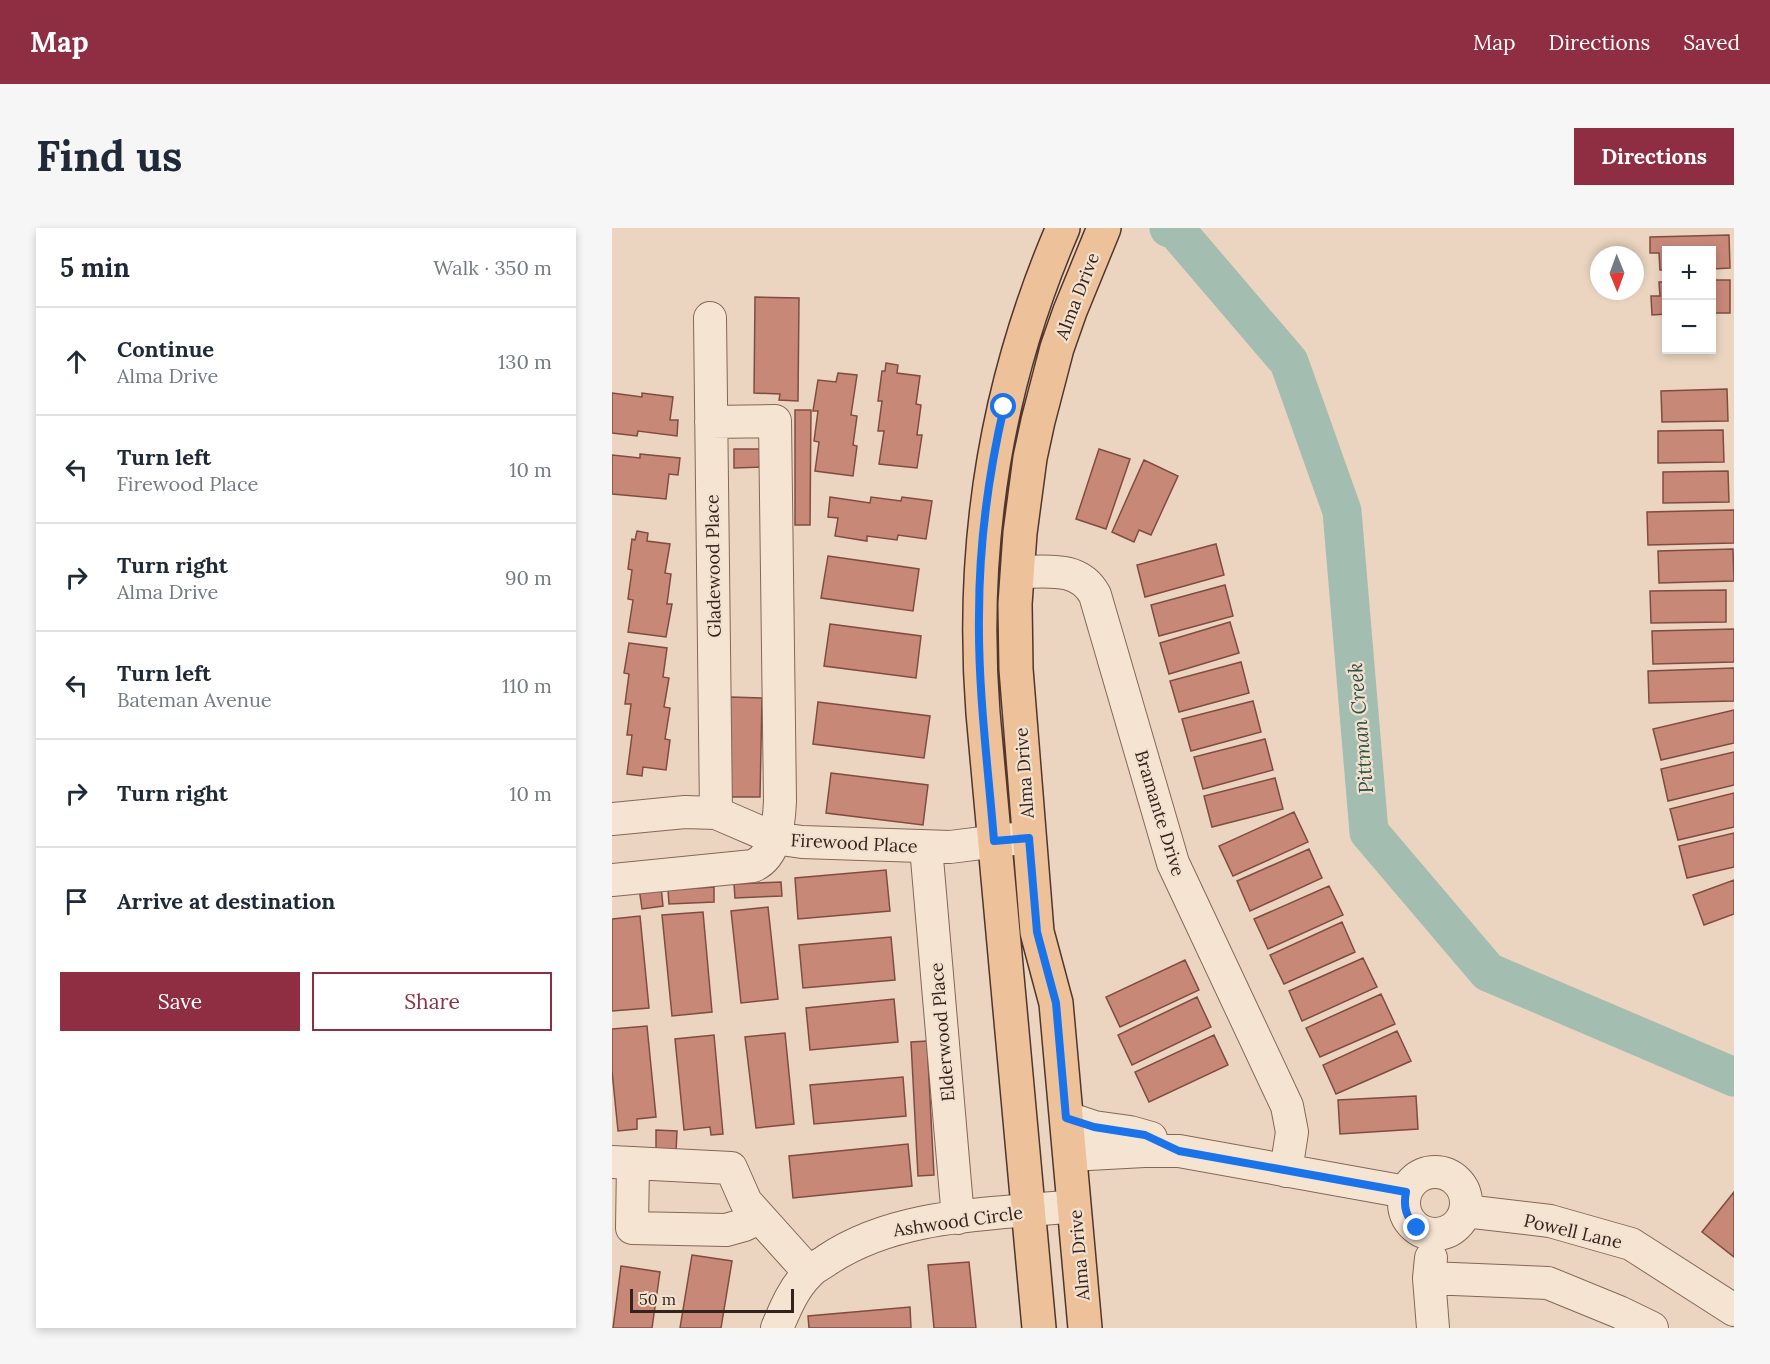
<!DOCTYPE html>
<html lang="en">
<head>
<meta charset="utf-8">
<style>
	:root { --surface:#fff; --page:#f6f6f7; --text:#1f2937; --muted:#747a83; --line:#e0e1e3; --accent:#8f2d42 }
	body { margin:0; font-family:Lora,serif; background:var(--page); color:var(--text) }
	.controls { position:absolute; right:18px; top:18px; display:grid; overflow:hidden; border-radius:0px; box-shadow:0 3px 9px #0003 }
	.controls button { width:54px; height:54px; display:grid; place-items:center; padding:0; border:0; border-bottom:2px solid var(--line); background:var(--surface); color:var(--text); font:30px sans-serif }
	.compass { position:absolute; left:978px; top:18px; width:54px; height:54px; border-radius:50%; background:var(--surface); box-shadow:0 3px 9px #0003; rotate:179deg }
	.scale { position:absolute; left:18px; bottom:15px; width:164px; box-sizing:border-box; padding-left:6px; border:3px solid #33231d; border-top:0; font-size:16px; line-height:21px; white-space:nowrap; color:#33231d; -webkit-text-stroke:4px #f3e1cf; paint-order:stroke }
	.stop { position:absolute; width:18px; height:18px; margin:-14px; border:4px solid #1a73e8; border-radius:50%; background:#fff }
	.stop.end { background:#1a73e8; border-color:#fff; box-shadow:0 2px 6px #0008 }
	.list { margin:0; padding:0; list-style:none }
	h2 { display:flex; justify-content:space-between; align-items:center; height:78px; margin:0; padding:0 24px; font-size:26px }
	h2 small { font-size:20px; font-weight:400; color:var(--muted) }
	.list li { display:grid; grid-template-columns:39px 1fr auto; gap:18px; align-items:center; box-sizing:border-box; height:108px; padding:0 24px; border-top:2px solid var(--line) }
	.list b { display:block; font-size:22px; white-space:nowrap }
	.list p { margin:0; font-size:20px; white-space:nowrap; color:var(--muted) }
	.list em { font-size:20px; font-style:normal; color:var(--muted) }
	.actions { display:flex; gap:12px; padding:18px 24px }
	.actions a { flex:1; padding:14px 0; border:2px solid var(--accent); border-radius:0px; text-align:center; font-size:21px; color:var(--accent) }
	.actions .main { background:var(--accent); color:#fff }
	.icon { flex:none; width:33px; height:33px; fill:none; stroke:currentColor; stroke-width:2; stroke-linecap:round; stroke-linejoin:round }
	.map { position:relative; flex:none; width:1122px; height:1100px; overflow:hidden; border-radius:0px }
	header { display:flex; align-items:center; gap:36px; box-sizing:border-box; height:84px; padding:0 30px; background:var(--accent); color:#fff }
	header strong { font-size:28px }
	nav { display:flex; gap:33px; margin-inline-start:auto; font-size:21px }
	.intro { display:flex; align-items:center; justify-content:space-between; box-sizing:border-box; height:144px; padding:0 36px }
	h1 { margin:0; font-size:42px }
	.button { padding:15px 27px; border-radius:0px; background:var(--accent); color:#fff; font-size:21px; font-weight:700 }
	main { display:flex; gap:36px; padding:0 36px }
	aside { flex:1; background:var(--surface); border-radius:0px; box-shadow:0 3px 9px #0003 }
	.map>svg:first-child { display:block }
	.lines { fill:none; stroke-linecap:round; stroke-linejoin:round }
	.river { stroke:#a3bdb0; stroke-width:39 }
	.building { fill:#c78878; stroke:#814c40; stroke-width:1.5 }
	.minor-casing { stroke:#836759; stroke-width:34 }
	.major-casing { stroke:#51362d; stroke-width:36 }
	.minor { stroke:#f6e4d3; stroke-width:32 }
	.major { stroke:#edc199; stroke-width:33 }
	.route { stroke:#1a73e8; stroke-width:8 }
	.labels { text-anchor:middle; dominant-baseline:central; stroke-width:4.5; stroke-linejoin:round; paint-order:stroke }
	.street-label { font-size:18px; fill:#33231d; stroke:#f3e1cf }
	.water-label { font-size:20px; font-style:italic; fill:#2d5248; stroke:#f3e1cf }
</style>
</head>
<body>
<header>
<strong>Map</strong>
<nav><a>Map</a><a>Directions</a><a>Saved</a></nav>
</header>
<div class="intro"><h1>Find us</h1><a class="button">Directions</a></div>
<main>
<aside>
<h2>5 min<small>Walk · 350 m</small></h2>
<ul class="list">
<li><svg class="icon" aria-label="ahead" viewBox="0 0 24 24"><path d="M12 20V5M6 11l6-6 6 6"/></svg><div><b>Continue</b><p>Alma Drive</p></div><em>130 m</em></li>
<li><svg class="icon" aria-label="left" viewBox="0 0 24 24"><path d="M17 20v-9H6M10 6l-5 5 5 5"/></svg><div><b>Turn left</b><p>Firewood Place</p></div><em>10 m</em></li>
<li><svg class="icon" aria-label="right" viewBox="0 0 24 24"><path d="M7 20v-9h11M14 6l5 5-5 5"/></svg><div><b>Turn right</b><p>Alma Drive</p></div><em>90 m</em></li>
<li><svg class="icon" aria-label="left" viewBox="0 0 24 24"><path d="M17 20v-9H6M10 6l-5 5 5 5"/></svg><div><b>Turn left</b><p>Bateman Avenue</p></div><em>110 m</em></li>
<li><svg class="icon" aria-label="right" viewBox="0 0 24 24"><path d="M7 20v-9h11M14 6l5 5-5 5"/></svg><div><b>Turn right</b></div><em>10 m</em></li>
<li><svg class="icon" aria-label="arrive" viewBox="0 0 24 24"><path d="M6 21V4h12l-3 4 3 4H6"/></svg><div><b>Arrive at destination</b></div></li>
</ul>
<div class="actions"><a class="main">Save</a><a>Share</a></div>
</aside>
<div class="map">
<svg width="1122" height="1100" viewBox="0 0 1122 1100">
	<rect width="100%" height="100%" fill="#ebd5c0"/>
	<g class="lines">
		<path class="river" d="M 557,0 L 564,2 L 677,134 L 730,283 L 757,604 L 876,744 L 1122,849"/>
	</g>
	<path class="building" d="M 1117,7 L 1118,40 L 1100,41 L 1100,22 L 1054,22 L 1054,42 L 1048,42 L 1047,25 L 1038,25 L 1038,9 Z
		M 1100,52 L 1118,52 L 1118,85 L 1100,85 Z
		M 1047,54 L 1054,54 L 1054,86 L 1040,87 L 1039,68 L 1048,68 Z
		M 143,69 L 187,70 L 186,173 L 167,172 L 168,166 L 142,165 Z
		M 274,135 L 286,137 L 285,145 L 308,148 L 304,176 L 309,177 L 305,207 L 310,207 L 305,240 L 267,236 L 272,203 L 266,203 L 270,173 L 266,173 L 270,143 L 273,143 Z
		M 226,145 L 245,147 L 239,187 L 245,188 L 241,217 L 245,218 L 241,248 L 203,243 L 207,214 L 202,213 L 206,183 L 201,183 L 206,152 L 224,154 Z
		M 1115,161 L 1116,193 L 1050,194 L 1049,163 Z
		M 0,165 L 30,169 L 30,165 L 61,169 L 58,192 L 66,192 L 65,208 L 26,203 L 25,208 L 0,205 Z
		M 183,182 L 199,182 L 198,297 L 183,297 Z
		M 1111,202 L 1112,234 L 1046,235 L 1046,203 Z
		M 122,221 L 153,221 L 153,239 L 122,240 Z
		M 487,221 L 518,231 L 494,301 L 464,291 Z
		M 28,226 L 68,230 L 66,247 L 57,246 L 54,271 L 0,266 L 0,227 L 28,230 Z
		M 532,232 L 566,248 L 539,307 L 527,302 L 522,314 L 500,304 Z
		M 1116,243 L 1117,274 L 1051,275 L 1051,244 Z
		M 218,269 L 258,275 L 259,269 L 289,273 L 290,269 L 320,273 L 314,311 L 286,307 L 285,312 L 255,308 L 255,313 L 223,308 L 226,290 L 216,289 Z
		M 1122,282 L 1122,315 L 1036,317 L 1035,284 Z
		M 25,303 L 36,305 L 35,313 L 58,316 L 53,345 L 59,346 L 55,376 L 60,376 L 54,409 L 16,404 L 21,372 L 16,371 L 20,342 L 16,341 L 20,311 L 23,312 Z
		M 604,316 L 612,347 L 533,369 L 525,337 Z
		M 1121,321 L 1122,353 L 1047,355 L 1046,323 Z
		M 216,328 L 307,341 L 301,383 L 209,370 Z
		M 613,357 L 621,388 L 547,408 L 539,377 Z
		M 1114,362 L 1114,394 L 1039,395 L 1038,363 Z
		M 618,394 L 627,425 L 557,446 L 548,415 Z
		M 218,396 L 309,408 L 304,450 L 212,438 Z
		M 1122,401 L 1122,434 L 1041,436 L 1040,403 Z
		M 17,415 L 55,420 L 51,449 L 57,450 L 52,479 L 58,480 L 53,511 L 58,512 L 54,542 L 31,539 L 30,548 L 15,546 L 20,507 L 15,507 L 19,476 L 13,476 L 17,446 L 12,445 Z
		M 629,434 L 637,465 L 567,484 L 558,453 Z
		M 1122,440 L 1122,473 L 1037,475 L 1036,443 Z
		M 118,469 L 150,470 L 148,569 L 117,569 Z
		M 641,473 L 649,504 L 579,523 L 570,491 Z
		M 206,474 L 318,488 L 312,530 L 201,516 Z
		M 1122,482 L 1122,515 L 1049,532 L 1041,501 Z
		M 653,511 L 661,542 L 591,561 L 582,529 Z
		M 1122,524 L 1122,557 L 1056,573 L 1049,541 Z
		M 219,545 L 316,557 L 311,597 L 214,585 Z
		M 663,550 L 671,581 L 600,599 L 592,568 Z
		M 1122,565 L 1122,599 L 1066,612 L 1058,581 Z
		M 682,584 L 696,614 L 621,648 L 607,618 Z
		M 1122,605 L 1122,639 L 1075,650 L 1067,618 Z
		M 697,621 L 710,650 L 638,683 L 625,653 Z
		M 274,642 L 278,683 L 186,691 L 183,650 Z
		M 1122,652 L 1122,686 L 1092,697 L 1081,667 Z
		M 169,654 L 170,668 L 123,670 L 122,656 Z
		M 49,658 L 51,678 L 30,681 L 27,660 Z
		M 717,658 L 731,687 L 656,721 L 642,691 Z
		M 102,659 L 102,674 L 57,676 L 56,662 Z
		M 156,679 L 166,771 L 129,775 L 119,683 Z
		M 91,684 L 100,784 L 60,788 L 50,687 Z
		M 28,688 L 37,780 L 0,783 L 0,691 Z
		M 730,694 L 743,724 L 672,756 L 658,727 Z
		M 279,709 L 283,752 L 191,760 L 187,717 Z
		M 751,730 L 765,759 L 690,793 L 677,763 Z
		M 573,732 L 587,762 L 508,799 L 494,769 Z
		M 769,766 L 783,796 L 708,829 L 694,800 Z
		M 585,769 L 599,799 L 520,837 L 506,807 Z
		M 282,771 L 286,814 L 198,822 L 194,780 Z
		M 35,798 L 44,889 L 25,891 L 25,901 L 6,903 L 0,843 L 0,801 Z
		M 785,803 L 799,833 L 724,866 L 711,837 Z
		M 173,805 L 182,896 L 144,900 L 133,809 Z
		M 102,807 L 111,906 L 99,907 L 98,899 L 72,902 L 63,811 Z
		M 602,807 L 616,837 L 537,874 L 523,844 Z
		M 315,813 L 322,947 L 306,948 L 299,814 Z
		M 291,849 L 294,888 L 202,896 L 198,857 Z
		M 804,868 L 806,901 L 728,906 L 726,872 Z
		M 44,902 L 65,903 L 64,924 L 44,923 Z
		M 296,916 L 300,958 L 181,970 L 177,928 Z
		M 1122,964 L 1122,1029 L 1090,1004 Z
		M 80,1027 L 120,1033 L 109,1100 L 68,1100 Z
		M 357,1034 L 364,1100 L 322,1100 L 316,1037 Z
		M 9,1038 L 48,1044 L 40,1100 L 1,1100 Z
		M 298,1079 L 299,1100 L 197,1100 L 196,1088 Z"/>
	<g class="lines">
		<defs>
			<path id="minor" d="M 98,90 L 104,585
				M 405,344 C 434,344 467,337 483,367 L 561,635 L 675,878 L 680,904 L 674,943
				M 0,591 L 73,584 L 104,585 L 162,610 L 190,614 L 338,619 L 410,610
				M 314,619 L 346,990
				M 0,652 L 141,638 C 164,628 167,596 168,573 L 163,193 L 99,194
				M 455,890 L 482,899 L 518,904 L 539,910
				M 458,927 L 532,923 L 567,923 L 794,964
				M 0,934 L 119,940 L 134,974 L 197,1044
				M 21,935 L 20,1000 L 114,1002 L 132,997 L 147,990
				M792 975a31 31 0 1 1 62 0a31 31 0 1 1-62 0Z
				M 853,983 L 938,993 L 1019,1016 L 1122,1082
				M 819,1030 L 817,1050 L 821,1100
				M 817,1050 L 936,1055 L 1007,1084 L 1040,1100
				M 165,1100 C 173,1081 182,1059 197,1045 C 202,1039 210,1036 215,1032 C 287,984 380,987 462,978"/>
			<path id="major" d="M 427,1100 L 371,485 C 358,316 384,155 451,0
				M 473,1100 L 444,775 L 425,704 L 404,441 L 403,376 L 408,305 L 418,230 L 426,193 L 445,120 L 458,83 L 492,0"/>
		</defs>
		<use href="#minor" class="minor-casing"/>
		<use href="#major" class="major-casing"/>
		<use href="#minor" class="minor"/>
		<use href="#major" class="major"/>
	</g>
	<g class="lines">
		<path class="route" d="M 392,179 C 376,248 367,318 367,388 C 366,463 376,538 382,613 L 417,610 L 425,704 L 444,775 L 454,890 L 482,899 L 533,907 L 567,923 L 794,964 C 791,979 794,989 805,1000"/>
	</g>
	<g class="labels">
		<g class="street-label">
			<text transform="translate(465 68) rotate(-69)">Alma Drive</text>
			<text transform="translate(101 338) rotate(-91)">Gladewood Place</text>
			<text transform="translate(412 545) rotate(-94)">Alma Drive</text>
			<text transform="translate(548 585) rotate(73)">Bramante Drive</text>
			<text transform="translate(242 615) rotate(3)">Firewood Place</text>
			<text transform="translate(330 804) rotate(-95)">Elderwood Place</text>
			<text transform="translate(346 993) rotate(-8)">Ashwood Circle</text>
			<text transform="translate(961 1003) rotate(13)">Powell Lane</text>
			<text transform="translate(467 1027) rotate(-95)">Alma Drive</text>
		</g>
		<g class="water-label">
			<text transform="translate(748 500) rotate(-95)">Pittman Creek</text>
		</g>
	</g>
</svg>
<div class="controls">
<button>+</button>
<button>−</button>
</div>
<svg class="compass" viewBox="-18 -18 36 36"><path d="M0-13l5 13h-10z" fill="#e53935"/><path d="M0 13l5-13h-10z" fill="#747a83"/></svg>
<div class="scale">50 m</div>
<div class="stop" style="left:392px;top:179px"></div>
<div class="stop end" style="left:805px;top:1000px"></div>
</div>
</main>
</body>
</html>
